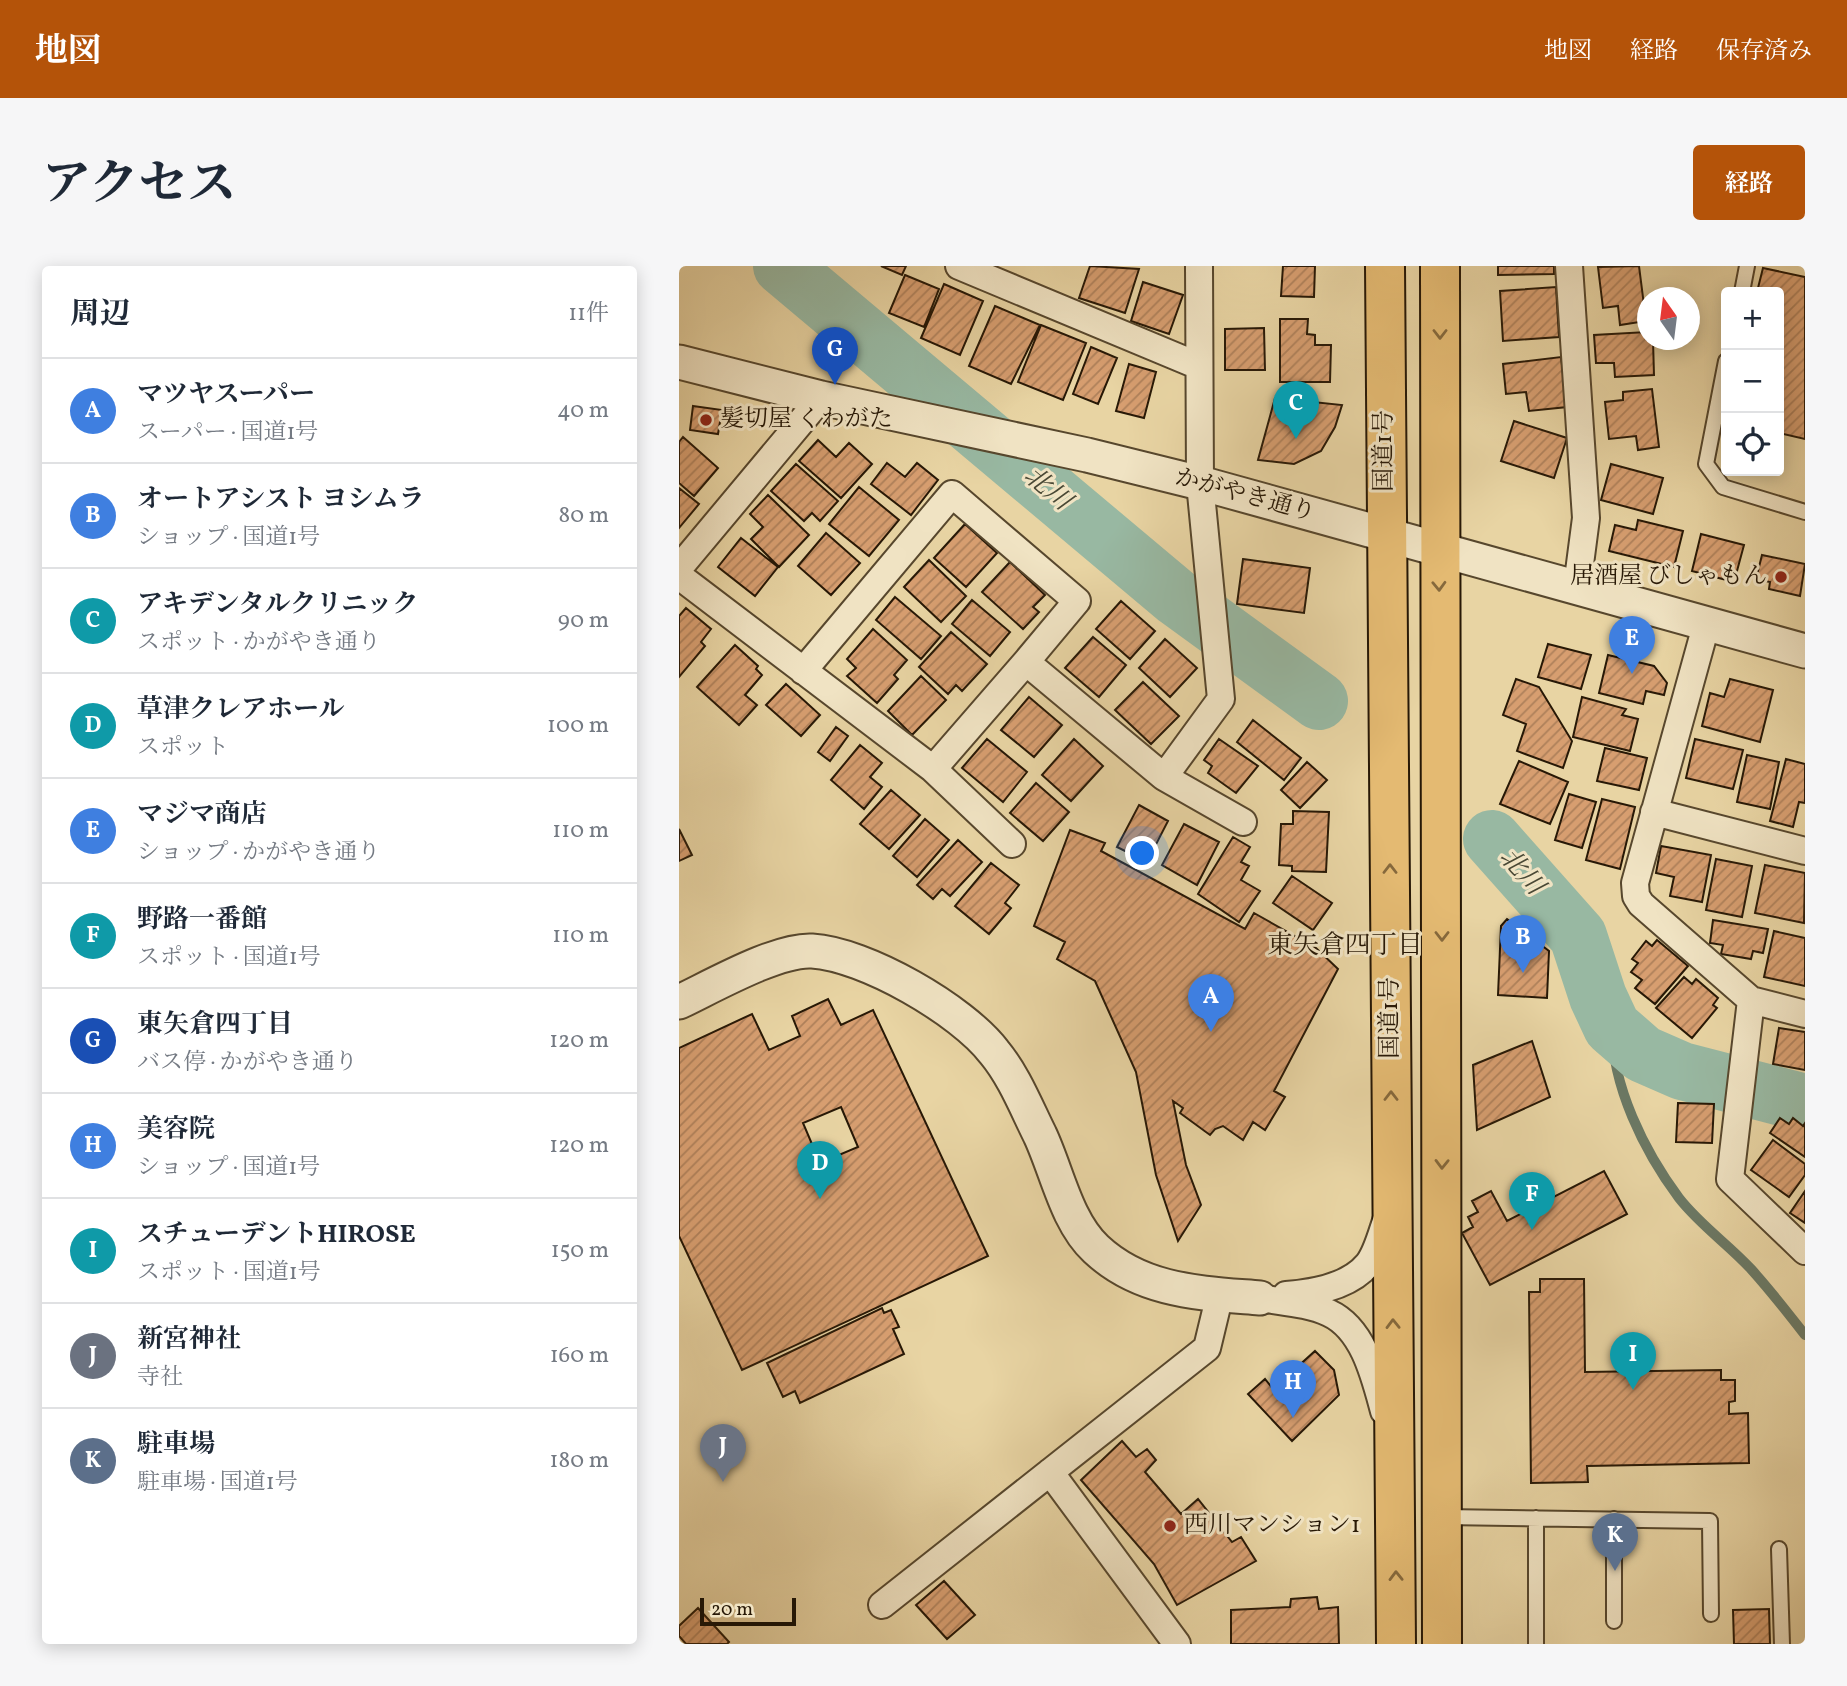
<!DOCTYPE html>
<html lang="ja">
<head>
<meta charset="utf-8">
<style>
	:root { --surface:#fff; --page:#f6f6f7; --text:#1f2937; --muted:#747a83; --line:#e0e1e3; --accent:#b45309 }
	body { margin:0; font-family:Vollkorn,"Noto Serif JP",serif; background:var(--page); color:var(--text) }
	.controls { position:absolute; right:21px; top:21px; display:grid; overflow:hidden; border-radius:7px; box-shadow:0 4px 18px #0003 }
	.controls button { width:63px; height:63px; display:grid; place-items:center; padding:0; border:0; border-bottom:2px solid var(--line); background:var(--surface); color:var(--text); font:35px sans-serif }
	.compass { position:absolute; left:958px; top:21px; width:63px; height:63px; border-radius:50%; background:var(--surface); box-shadow:0 4px 18px #0003; rotate:346deg }
	.scale { position:absolute; left:21px; bottom:18px; width:96px; box-sizing:border-box; padding-left:7px; border:4px solid #271806; border-top:0; font-size:19px; line-height:24px; white-space:nowrap; color:#271806; -webkit-text-stroke:5px #f0e3c3; paint-order:stroke }
	.you { position:absolute; left:464px; top:588px; width:24px; height:24px; margin:-18px; border:5px solid #fff; border-radius:50%; background:#1a73e8; box-shadow:0 0 0 10px #1a73e833 }
	.badge { display:grid; place-items:center; width:46px; height:46px; border-radius:50%; background:var(--accent); color:#fff; font-size:23px; font-weight:700 }
	.pin { position:absolute; translate:-50% -58px; filter:drop-shadow(0 2px 4px #0008) }
	.pin::after { content:''; position:absolute; top:37px; width:24px; height:21px; background:inherit; clip-path:polygon(0 0,100% 0,50% 100%) }
	.list { margin:0; padding:0; list-style:none }
	h2 { display:flex; justify-content:space-between; align-items:center; height:91px; margin:0; padding:0 28px; font-size:30px }
	h2 small { font-size:23px; font-weight:400; color:var(--muted) }
	.list li { display:grid; grid-template-columns:46px 1fr auto; gap:21px; align-items:center; box-sizing:border-box; height:105px; padding:0 28px; border-top:2px solid var(--line) }
	.list b { display:block; font-size:26px; white-space:nowrap }
	.list p { margin:0; font-size:23px; white-space:nowrap; color:var(--muted) }
	.list em { font-size:23px; font-style:normal; color:var(--muted) }
	.icon { flex:none; width:38px; height:38px; fill:none; stroke:currentColor; stroke-width:2; stroke-linecap:round; stroke-linejoin:round }
	.map { position:relative; flex:none; width:1126px; height:1378px; overflow:hidden; border-radius:7px }
	header { display:flex; align-items:center; gap:42px; box-sizing:border-box; height:98px; padding:0 35px; background:var(--accent); color:#fff }
	header strong { font-size:33px }
	nav { display:flex; gap:38px; margin-inline-start:auto; font-size:24px }
	.intro { display:flex; align-items:center; justify-content:space-between; box-sizing:border-box; height:168px; padding:0 42px }
	h1 { margin:0; font-size:49px }
	.button { padding:18px 32px; border-radius:7px; background:var(--accent); color:#fff; font-size:24px; font-weight:700 }
	main { display:flex; gap:42px; padding:0 42px }
	aside { flex:1; background:var(--surface); border-radius:7px; box-shadow:0 4px 18px #0003 }
	.map>svg:first-child { display:block }
	.lines { fill:none; stroke-linecap:round; stroke-linejoin:round }
	.stream { stroke:#6b7864; stroke-width:10 }
	.river { stroke:#98b8a2; stroke-width:58 }
	.building { fill:url(#building-hatch); stroke:#271806; stroke-width:2; fill-rule:evenodd }
	.service-casing { stroke:#57472d; stroke-width:18 }
	.minor-casing { stroke:#57472d; stroke-width:30 }
	.tertiary-casing { stroke:#57472d; stroke-width:37 }
	.trunk-casing { stroke:#271806; stroke-width:42 }
	.service { stroke:#f0e3c3; stroke-width:14 }
	.minor { stroke:#f0e3c3; stroke-width:26 }
	.tertiary { stroke:#f0e3c3; stroke-width:33 }
	.trunk { stroke:#e4ba72; stroke-width:38 }
	.oneway { stroke:#86693c }
	.poi-dot { fill:#8f2418; stroke:#f0e3c3; stroke-width:2.5 }
	.labels { text-anchor:middle; dominant-baseline:central; stroke-width:6; stroke-linejoin:round; paint-order:stroke }
	.poi-label { font-size:24px; fill:#271806; stroke:#f0e3c3; text-anchor:start }
	.street-label { font-size:24px; fill:#271806; stroke:#f0e3c3 }
	.water-label { font-size:26px; font-style:italic; fill:#494835; stroke:#f0e3c3 }
	.neighbourhood-label { font-size:26px; fill:#271806; stroke:#f0e3c3 }
</style>
</head>
<body>
<header>
<strong>地図</strong>
<nav><a>地図</a><a>経路</a><a>保存済み</a></nav>
</header>
<div class="intro"><h1>アクセス</h1><a class="button">経路</a></div>
<main>
<aside>
<h2>周辺<small>11件</small></h2>
<ul class="list">
<li><span class="badge" style="background:#3f7fe0">A</span><div><b>マツヤスーパー</b><p>スーパー · 国道1号</p></div><em>40 m</em></li>
<li><span class="badge" style="background:#3f7fe0">B</span><div><b>オートアシスト ヨシムラ</b><p>ショップ · 国道1号</p></div><em>80 m</em></li>
<li><span class="badge" style="background:#0f9aa8">C</span><div><b>アキデンタルクリニック</b><p>スポット · かがやき通り</p></div><em>90 m</em></li>
<li><span class="badge" style="background:#0f9aa8">D</span><div><b>草津クレアホール</b><p>スポット</p></div><em>100 m</em></li>
<li><span class="badge" style="background:#3f7fe0">E</span><div><b>マジマ商店</b><p>ショップ · かがやき通り</p></div><em>110 m</em></li>
<li><span class="badge" style="background:#0f9aa8">F</span><div><b>野路一番館</b><p>スポット · 国道1号</p></div><em>110 m</em></li>
<li><span class="badge" style="background:#1a4fb4">G</span><div><b>東矢倉四丁目</b><p>バス停 · かがやき通り</p></div><em>120 m</em></li>
<li><span class="badge" style="background:#3f7fe0">H</span><div><b>美容院</b><p>ショップ · 国道1号</p></div><em>120 m</em></li>
<li><span class="badge" style="background:#0f9aa8">I</span><div><b>スチューデントHIROSE</b><p>スポット · 国道1号</p></div><em>150 m</em></li>
<li><span class="badge" style="background:#6b7280">J</span><div><b>新宮神社</b><p>寺社</p></div><em>160 m</em></li>
<li><span class="badge" style="background:#5c6f8a">K</span><div><b>駐車場</b><p>駐車場 · 国道1号</p></div><em>180 m</em></li>
</ul>
</aside>
<div class="map">
<svg width="1126" height="1378" viewBox="0 0 1126 1378">
	<defs>
		<pattern id="building-hatch" width="6" height="6" patternUnits="userSpaceOnUse" patternTransform="scale(1.75)"><rect width="6" height="6" fill="#d79e70"/><path d="M-1 1l2-2M0 6l6-6M5 7l2-2" fill="none" stroke="#ae805a"/></pattern>
	</defs>
	<rect width="100%" height="100%" fill="#e8d4a3"/>
	<filter id="stains"><feTurbulence type="fractalNoise" baseFrequency=".00286" numOctaves="4"/><feColorMatrix values="0 0 0 0 .2 0 0 0 0 .09 0 0 0 0 .02 0 0 0 .5 -.17"/></filter>
	<radialGradient id="worn" r=".72"><stop offset=".6" stop-color="#630" stop-opacity="0"/><stop offset="1" stop-color="#630" stop-opacity=".3"/></radialGradient>
	<g class="lines">
		<path class="stream" d="M 933,761 C 933,820 965,885 1000,932 C 1021,959 1049,978 1072,1003 C 1091,1024 1109,1047 1126,1069"/>
		<path class="river" d="M 103,0 L 497,331 L 640,435
			M 813,573 L 899,670 L 919,731 L 933,761 L 964,788 L 1003,805 L 1126,837"/>
	</g>
	<path class="building" d="M 202,0 L 227,0 L 223,9 Z
		M 411,0 L 460,3 L 446,47 L 400,32 Z
		M 604,0 L 636,0 L 635,31 L 602,30 Z
		M 819,0 L 875,0 L 875,8 L 819,9 Z
		M 960,0 L 967,55 L 941,59 L 939,40 L 924,42 L 919,1 Z
		M 1084,2 L 1126,11 L 1126,173 L 1100,167 L 1100,26 L 1078,26 Z
		M 226,9 L 260,23 L 245,61 L 210,47 Z
		M 464,16 L 504,29 L 490,68 L 452,55 Z
		M 265,18 L 304,35 L 281,89 L 242,72 Z
		M 877,21 L 880,71 L 824,75 L 821,25 Z
		M 316,40 L 361,59 L 332,118 L 290,100 Z
		M 601,53 L 629,53 L 628,68 L 636,69 L 636,79 L 652,79 L 651,116 L 601,116 Z
		M 362,59 L 407,77 L 384,134 L 339,116 Z
		M 585,62 L 586,104 L 546,104 L 546,63 Z
		M 968,66 L 968,74 L 974,74 L 975,109 L 936,111 L 935,97 L 917,97 L 915,69 Z
		M 412,81 L 438,92 L 419,138 L 394,128 Z
		M 882,91 L 888,141 L 850,145 L 847,126 L 827,128 L 824,98 Z
		M 450,98 L 477,106 L 465,152 L 437,145 Z
		M 973,123 L 980,181 L 959,184 L 957,170 L 930,173 L 926,136 L 944,134 L 944,126 Z
		M 596,132 L 663,139 L 656,161 L 642,185 L 615,198 L 579,194 Z
		M 14,140 L 43,144 L 39,168 L 11,164 Z
		M 835,155 L 888,172 L 875,212 L 822,195 Z
		M 4,171 L 39,202 L 15,230 L 0,217 L 0,176 Z
		M 139,174 L 157,191 L 170,177 L 193,198 L 162,232 L 120,195 Z
		M 208,197 L 226,211 L 238,197 L 259,214 L 232,249 L 192,218 Z
		M 117,198 L 159,235 L 141,255 L 133,247 L 125,255 L 92,225 Z
		M 932,198 L 984,212 L 974,248 L 922,234 Z
		M 180,221 L 220,254 L 190,290 L 150,258 Z
		M 0,222 L 20,238 L 0,262 Z
		M 89,229 L 130,269 L 100,301 L 72,273 L 84,261 L 71,248 Z
		M 959,254 L 1004,265 L 995,301 L 930,285 L 936,259 L 957,264 Z
		M 286,258 L 318,287 L 287,321 L 255,292 Z
		M 147,267 L 181,297 L 152,329 L 119,300 Z
		M 1022,268 L 1065,279 L 1055,316 L 1013,305 Z
		M 62,272 L 99,301 L 76,330 L 39,301 Z
		M 1083,289 L 1126,298 L 1121,330 L 1090,323 L 1091,316 L 1077,313 Z
		M 564,293 L 631,302 L 625,347 L 558,338 Z
		M 250,294 L 287,330 L 262,356 L 225,321 Z
		M 331,296 L 366,329 L 354,341 L 360,346 L 344,363 L 303,326 Z
		M 216,331 L 262,370 L 242,393 L 197,354 Z
		M 293,334 L 331,366 L 311,390 L 273,358 Z
		M 442,335 L 476,365 L 451,393 L 417,363 Z
		M 7,342 L 32,363 L 22,376 L 26,380 L 0,411 L 0,350 Z
		M 194,363 L 228,394 L 215,409 L 219,413 L 198,437 L 168,410 L 177,402 L 168,393 Z
		M 272,366 L 308,398 L 283,425 L 277,419 L 269,428 L 240,401 Z
		M 414,371 L 447,399 L 420,431 L 386,402 Z
		M 486,373 L 518,402 L 491,431 L 460,402 Z
		M 869,378 L 912,389 L 902,423 L 859,411 Z
		M 56,379 L 79,400 L 77,403 L 83,409 L 66,429 L 78,439 L 60,459 L 18,421 Z
		M 929,389 L 975,400 L 988,417 L 985,429 L 967,425 L 964,438 L 920,427 Z
		M 242,410 L 267,434 L 233,469 L 209,445 Z
		M 837,413 L 860,421 L 893,475 L 884,502 L 838,485 L 847,458 L 824,449 Z
		M 1051,413 L 1094,424 L 1081,476 L 1023,460 L 1031,427 L 1045,431 Z
		M 464,416 L 500,450 L 472,478 L 436,444 Z
		M 107,418 L 141,449 L 122,470 L 87,439 Z
		M 350,431 L 383,459 L 355,491 L 322,464 Z
		M 903,431 L 947,443 L 943,449 L 959,453 L 951,485 L 894,471 Z
		M 574,454 L 622,492 L 605,514 L 558,476 Z
		M 157,461 L 169,470 L 151,495 L 139,486 Z
		M 308,473 L 348,506 L 324,536 L 283,502 Z
		M 395,473 L 424,500 L 392,535 L 363,509 Z
		M 540,473 L 579,500 L 557,527 L 529,507 L 533,500 L 525,494 Z
		M 1016,473 L 1064,484 L 1054,523 L 1007,512 Z
		M 181,479 L 203,497 L 191,511 L 203,521 L 185,543 L 152,514 Z
		M 926,482 L 968,492 L 960,524 L 918,515 Z
		M 1068,489 L 1100,496 L 1091,543 L 1058,536 Z
		M 1107,493 L 1126,498 L 1126,537 L 1120,536 L 1114,561 L 1091,555 Z
		M 840,495 L 889,516 L 871,558 L 821,538 Z
		M 628,496 L 648,514 L 621,542 L 602,524 Z
		M 357,517 L 390,546 L 364,575 L 331,547 Z
		M 212,524 L 241,549 L 210,583 L 181,558 Z
		M 890,528 L 917,536 L 903,582 L 876,574 Z
		M 923,533 L 956,541 L 941,603 L 907,594 Z
		M 460,539 L 489,555 L 468,596 L 438,581 Z
		M 614,545 L 650,546 L 647,606 L 613,605 L 613,600 L 600,599 L 602,558 L 614,558 Z
		M 246,553 L 270,574 L 238,611 L 214,590 Z
		M 505,558 L 540,576 L 518,619 L 483,599 Z
		M 0,563 L 13,589 L 0,595 Z
		M 391,564 L 426,577 L 422,585 L 566,663 L 575,647 L 637,682 L 659,703 L 595,825 L 606,831 L 586,864 L 574,856 L 564,874 L 544,860 L 536,863 L 531,869 L 501,847 L 504,842 L 494,835 L 507,899 L 522,939 L 499,975 L 477,909 L 457,806 L 416,715 L 378,693 L 386,676 L 355,660 Z
		M 554,571 L 571,581 L 562,596 L 570,600 L 562,614 L 581,625 L 560,656 L 519,628 Z
		M 279,574 L 303,596 L 271,630 L 263,623 L 254,633 L 238,619 Z
		M 982,580 L 1032,589 L 1023,636 L 991,630 L 995,611 L 977,607 Z
		M 1037,593 L 1073,600 L 1063,651 L 1027,644 Z
		M 312,597 L 340,619 L 326,637 L 332,642 L 310,668 L 276,640 Z
		M 1086,599 L 1126,607 L 1125,657 L 1076,647 Z
		M 613,610 L 653,637 L 634,664 L 594,637 Z
		M 828,653 L 870,685 L 868,732 L 819,729 L 822,660 Z
		M 1034,654 L 1089,663 L 1084,687 L 1074,685 L 1072,693 L 1042,688 L 1044,679 L 1031,677 Z
		M 1095,665 L 1126,672 L 1126,720 L 1085,711 Z
		M 978,674 L 1009,700 L 976,738 L 956,722 L 963,714 L 952,706 L 959,697 L 953,693 L 967,675 L 973,680 Z
		M 1005,711 L 1013,718 L 1017,713 L 1039,732 L 1034,739 L 1038,742 L 1013,772 L 977,742 Z
		M 149,733 L 162,759 L 194,744 L 309,990 L 63,1104 L 0,970 L 0,782 L 73,748 L 90,784 L 121,770 L 113,750 ZM 162,841 L 179,881 L 141,897 L 124,857 Z
		M 1100,762 L 1126,766 L 1126,804 L 1094,798 Z
		M 853,775 L 871,831 L 798,864 L 794,799 Z
		M 999,837 L 1035,838 L 1033,877 L 997,876 Z
		M 1101,852 L 1110,858 L 1114,852 L 1124,860 L 1126,857 L 1126,891 L 1091,867 Z
		M 1094,874 L 1126,898 L 1126,909 L 1110,931 L 1072,904 Z
		M 925,905 L 948,948 L 811,1019 L 783,967 L 794,961 L 789,951 L 799,946 L 793,935 L 812,925 L 828,955 Z
		M 1126,925 L 1126,957 L 1111,947 Z
		M 861,1013 L 905,1013 L 906,1106 L 1042,1104 L 1042,1114 L 1056,1114 L 1056,1135 L 1050,1136 L 1050,1148 L 1069,1147 L 1070,1197 L 908,1200 L 909,1216 L 852,1217 L 850,1026 L 861,1026 Z
		M 203,1042 L 205,1047 L 212,1044 L 220,1061 L 214,1063 L 225,1088 L 121,1137 L 116,1125 L 104,1131 L 88,1097 Z
		M 636,1085 L 655,1104 L 660,1129 L 613,1175 L 569,1128 L 586,1113 L 594,1123 Z
		M 443,1175 L 457,1191 L 468,1183 L 477,1194 L 466,1206 L 502,1248 L 519,1233 L 553,1276 L 562,1271 L 577,1295 L 498,1339 L 475,1298 L 402,1214 Z
		M 265,1315 L 296,1349 L 268,1373 L 237,1339 Z
		M 638,1331 L 640,1343 L 659,1341 L 660,1378 L 552,1378 L 552,1344 L 611,1341 L 612,1333 Z
		M 19,1342 L 50,1376 L 48,1378 L 7,1378 L 0,1370 L 0,1360 Z
		M 1090,1343 L 1091,1378 L 1055,1378 L 1054,1344 Z"/>
	<g class="lines">
		<defs>
			<path id="service" d="M 1063,26 L 1068,0
				M 1047,95 L 1027,198 L 1044,221 L 1126,246
				M 765,1251 L 1031,1255 L 1032,1348
				M 857,1252 L 857,1378
				M 1100,1283 L 1103,1378
				M 935,1355 L 935,1253"/>
			<path id="minor" d="M 280,0 L 520,100
				M 890,0 L 907,252 L 898,321
				M 0,302 L 142,132
				M 0,310 L 254,503 L 347,396 L 485,511 L 542,433 L 521,217 L 520,0
				M 1028,356 L 956,617 L 957,630 L 962,638 L 1072,734 L 1126,748
				M 124,405 L 273,228 L 398,335 L 347,396
				M 254,503 L 333,578
				M 485,511 L 564,556
				M 975,546 L 1126,585
				M 1072,734 L 1051,913 L 1126,985
				M 607,1029 C 634,1027 670,1021 689,998 C 698,987 703,966 708,952
				M 581,1032 C 603,1036 629,1037 650,1047 C 685,1063 696,1112 705,1145
				M 371,1206 L 498,1378
				M 203,1339 L 528,1082 L 541,1028"/>
			<path id="tertiary" d="M 0,96 L 142,132 L 408,189 L 521,217 L 1126,385
				M 0,736 C 32,721 98,683 133,685 C 186,688 283,744 315,786 C 335,810 347,841 361,869 C 378,905 387,955 417,983 C 463,1026 522,1027 581,1032"/>
			<path id="trunk" d="M 706,0 L 717,1378
				M 761,0 L 763,1378"/>
		</defs>
		<use href="#service" class="service-casing"/>
		<use href="#minor" class="minor-casing"/>
		<use href="#tertiary" class="tertiary-casing"/>
		<use href="#trunk" class="trunk-casing"/>
		<use href="#service" class="service"/>
		<use href="#minor" class="minor"/>
		<use href="#tertiary" class="tertiary"/>
		<use href="#trunk" class="trunk"/>
	</g>
	<defs><path id="oneway-chevron" d="M-2-3.5L2.5 0L-2 3.5" fill="none" stroke-width="1.6" stroke-linecap="round" stroke-linejoin="round" transform="scale(1.75)"/></defs>
	<g class="oneway">
		<use href="#oneway-chevron" transform="translate(761 68) rotate(90)"/>
		<use href="#oneway-chevron" transform="translate(760 320) rotate(88)"/>
		<use href="#oneway-chevron" transform="translate(711 603) rotate(-90)"/>
		<use href="#oneway-chevron" transform="translate(763 670) rotate(90)"/>
		<use href="#oneway-chevron" transform="translate(712 830) rotate(-90)"/>
		<use href="#oneway-chevron" transform="translate(763 898) rotate(91)"/>
		<use href="#oneway-chevron" transform="translate(714 1058) rotate(-91)"/>
		<use href="#oneway-chevron" transform="translate(717 1310) rotate(-91)"/>
	</g>
	<g class="poi-dot">
		<circle cx="27" cy="154" r="7"/>
		<circle cx="1102" cy="311" r="7"/>
		<circle cx="491" cy="1260" r="7"/>
	</g>
	<g class="labels">
		<g class="poi-label">
			<text x="41" y="154">髪切屋 くわがた</text>
			<text x="1088" y="311" text-anchor="end">居酒屋 びしゃもん</text>
			<text x="505" y="1260">西川マンション1</text>
		</g>
		<g class="street-label">
			<text transform="translate(706 185) rotate(-90)">国道1号</text>
			<text transform="translate(566 230) rotate(15)">かがやき通り</text>
			<text transform="translate(712 752) rotate(-90)">国道1号</text>
		</g>
		<g class="water-label">
			<text transform="translate(368 223) rotate(40)">北川</text>
			<text transform="translate(842 606) rotate(48)">北川</text>
		</g>
		<g class="neighbourhood-label">
			<text x="666" y="680">東矢倉四丁目</text>
		</g>
	</g>
	<rect width="100%" height="100%" filter="url(#stains)"/>
	<rect width="100%" height="100%" fill="url(#worn)"/>
</svg>
<div class="controls">
<button>+</button>
<button>−</button>
<button><svg class="icon" aria-label="locate" viewBox="0 0 24 24"><circle cx="12" cy="12" r="6"/><path d="M12 2v4M12 18v4M2 12h4M18 12h4"/></svg></button>
</div>
<svg class="compass" viewBox="-18 -18 36 36"><path d="M0-13l5 13h-10z" fill="#e53935"/><path d="M0 13l5-13h-10z" fill="#747a83"/></svg>
<div class="scale">20 m</div>
<div class="you"></div>
<div class="pin badge" style="left:532px;top:766px;background:#3f7fe0">A</div>
<div class="pin badge" style="left:844px;top:707px;background:#3f7fe0">B</div>
<div class="pin badge" style="left:617px;top:173px;background:#0f9aa8">C</div>
<div class="pin badge" style="left:141px;top:933px;background:#0f9aa8">D</div>
<div class="pin badge" style="left:953px;top:408px;background:#3f7fe0">E</div>
<div class="pin badge" style="left:853px;top:964px;background:#0f9aa8">F</div>
<div class="pin badge" style="left:156px;top:119px;background:#1a4fb4">G</div>
<div class="pin badge" style="left:614px;top:1152px;background:#3f7fe0">H</div>
<div class="pin badge" style="left:954px;top:1124px;background:#0f9aa8">I</div>
<div class="pin badge" style="left:44px;top:1216px;background:#6b7280">J</div>
<div class="pin badge" style="left:936px;top:1305px;background:#5c6f8a">K</div>
</div>
</main>
</body>
</html>
